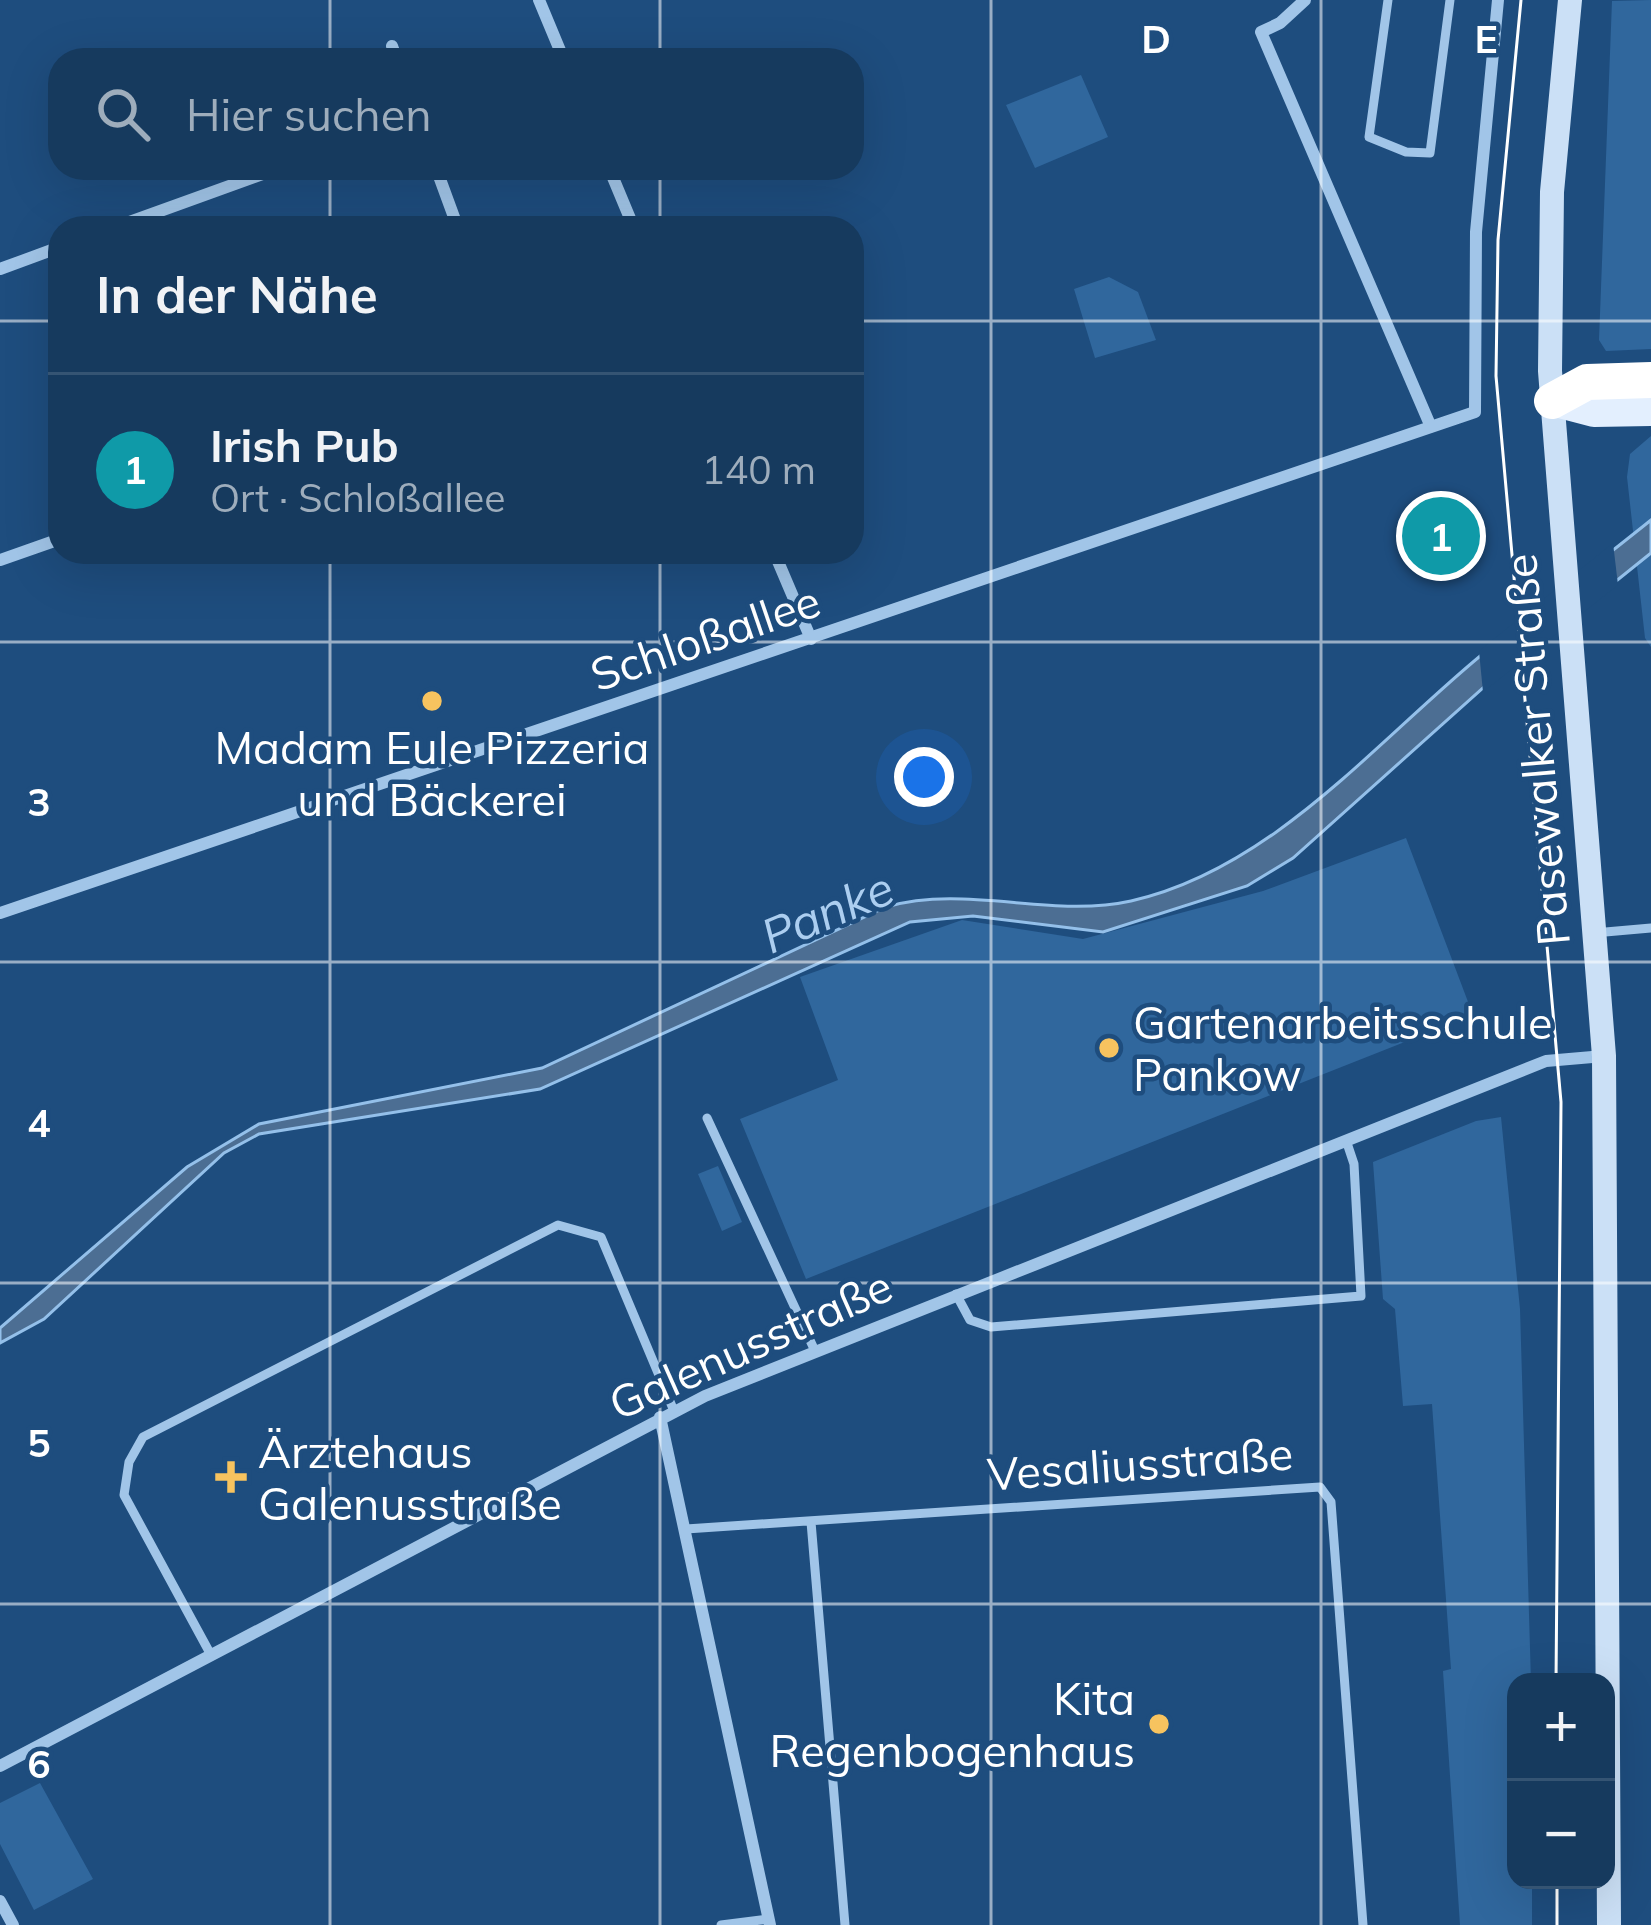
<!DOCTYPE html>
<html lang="de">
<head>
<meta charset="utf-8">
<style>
	:root { --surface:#163a5e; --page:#234567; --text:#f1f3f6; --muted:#9eadbc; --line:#355473; --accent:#f7c35f }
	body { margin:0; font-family:Mulish,sans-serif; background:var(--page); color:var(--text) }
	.controls { position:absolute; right:36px; bottom:36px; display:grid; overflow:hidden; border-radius:24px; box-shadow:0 12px 48px #0002 }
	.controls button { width:108px; height:108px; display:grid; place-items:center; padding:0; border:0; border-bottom:3px solid var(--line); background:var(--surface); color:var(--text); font:60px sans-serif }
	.you { position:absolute; left:924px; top:777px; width:42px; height:42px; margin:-30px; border:9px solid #fff; border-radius:50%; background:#1a73e8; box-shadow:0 0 0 18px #1a73e833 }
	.badge { display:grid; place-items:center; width:78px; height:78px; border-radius:50%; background:var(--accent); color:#fff; font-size:39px; font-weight:700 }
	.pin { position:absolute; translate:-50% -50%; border:6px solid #fff; box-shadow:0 3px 12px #0006 }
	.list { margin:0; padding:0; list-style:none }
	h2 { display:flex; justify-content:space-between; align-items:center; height:156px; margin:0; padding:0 48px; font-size:51px }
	h2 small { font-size:39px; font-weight:400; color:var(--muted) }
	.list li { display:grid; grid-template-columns:78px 1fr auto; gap:36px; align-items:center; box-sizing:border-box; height:192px; padding:0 48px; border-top:3px solid var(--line) }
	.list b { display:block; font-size:45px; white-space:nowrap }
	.list p { margin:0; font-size:39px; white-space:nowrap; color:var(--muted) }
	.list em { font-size:39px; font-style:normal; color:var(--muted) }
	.icon { flex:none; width:66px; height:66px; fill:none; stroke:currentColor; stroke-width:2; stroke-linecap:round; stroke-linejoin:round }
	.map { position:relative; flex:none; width:1651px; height:1925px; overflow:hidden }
	.search { position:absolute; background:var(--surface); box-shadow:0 12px 48px #0002; left:48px; top:48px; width:816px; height:132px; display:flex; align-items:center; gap:30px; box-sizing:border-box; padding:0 42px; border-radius:36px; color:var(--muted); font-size:45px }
	.panel { position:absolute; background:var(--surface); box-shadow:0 12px 48px #0002; left:48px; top:216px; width:816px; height:348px; border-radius:36px }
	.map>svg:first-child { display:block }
	.green { fill:#30679d }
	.water { fill:#4c6e93; stroke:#94c0ea; stroke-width:3 }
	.pier { fill:#1e4d7e }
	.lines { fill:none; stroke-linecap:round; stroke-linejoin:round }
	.lane { stroke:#a1c5e8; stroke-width:9 }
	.street { stroke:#a1c5e8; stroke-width:12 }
	.secondary { stroke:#cbe0f6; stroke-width:24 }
	.primary { stroke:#e3effe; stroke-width:30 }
	.highway { stroke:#fff; stroke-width:36 }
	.tram { stroke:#fff; stroke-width:3 }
	.grid { fill:none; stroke:#fff; stroke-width:3; stroke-opacity:0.55 }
	.poi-dot { fill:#f7c35f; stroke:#1e4d7e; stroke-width:4.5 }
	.labels { text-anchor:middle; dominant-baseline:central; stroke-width:9; stroke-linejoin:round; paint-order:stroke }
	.street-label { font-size:45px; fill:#fff; stroke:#1e4d7e }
	.poi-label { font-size:45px; fill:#fff; stroke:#1e4d7e; text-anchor:start }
	.water-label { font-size:48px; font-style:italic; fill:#accef0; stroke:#1e4d7e }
	.grid-label { font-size:39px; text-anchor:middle; font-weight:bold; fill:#fff; stroke:#1e4d7e; stroke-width:9; stroke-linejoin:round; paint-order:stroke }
</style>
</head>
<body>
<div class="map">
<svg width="1651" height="1925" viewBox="0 0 1651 1925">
	<rect width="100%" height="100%" fill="#1e4d7e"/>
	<path class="green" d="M 1651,0 L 1651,349 L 1606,351 L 1599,340 L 1612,1 Z
		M 1081,75 L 1108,137 L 1035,168 L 1006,105 Z
		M 1109,277 L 1138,292 L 1156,340 L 1095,358 L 1074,289 Z
		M 1651,436 L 1651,647 L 1645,638 L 1627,477 L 1630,454 Z
		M 1406,838 L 1473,1015 L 806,1279 L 740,1119 L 838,1080 L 800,977 L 962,920 L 1083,939 L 1263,891 Z
		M 1501,1117 L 1520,1309 L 1531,1682 L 1516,1682 L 1516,1880 L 1532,1880 L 1532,1925 L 1460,1925 L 1443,1671 L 1451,1669 L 1432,1404 L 1403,1406 L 1395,1309 L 1383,1299 L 1373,1162 L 1476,1121 Z
		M 718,1166 L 742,1222 L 722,1231 L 698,1174 Z
		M 40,1783 L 93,1879 L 34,1910 L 0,1844 L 0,1803 Z"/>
	<path class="water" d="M 1651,520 L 1651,553 L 1483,688 L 1293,858 L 1247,886 L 1103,932 L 973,916 L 910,922 L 540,1089 L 259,1134 L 224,1153 L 44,1319 L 0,1343 L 0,1328 L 187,1167 L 259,1124 L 542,1068 L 886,907 C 967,884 1050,919 1131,901 C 1270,870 1373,745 1479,657 C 1535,610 1594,566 1651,520 Z"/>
	<path class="pier" d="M 1613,543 L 1618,585 L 1483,692 L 1479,651 Z"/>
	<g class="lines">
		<path class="lane" d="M 1388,0 L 1369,137 L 1406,152 L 1430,153 L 1450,0
			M 1594,933 L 1651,928
			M 707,1118 L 815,1351
			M 956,1294 L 970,1320 L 991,1327 L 1361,1296 L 1354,1164 L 1346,1140
			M 811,1522 L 845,1925
			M 686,1529 L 1320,1487 L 1331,1502 L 1363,1925
			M 211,1655 L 124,1495 L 129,1462 L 143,1437 L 558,1225 L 601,1237 L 674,1411
			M 721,1925 L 769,1919"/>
		<path class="street" d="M 539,0 L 564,60
			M 1305,0 L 1280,23 L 1261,32 L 1431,427
			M 392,46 L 397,60
			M 436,168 L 458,228
			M 609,168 L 634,228
			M 113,228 L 279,168
			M 0,269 L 60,247
			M 774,552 L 811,639
			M 0,560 L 60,539
			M 0,913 L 1475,412 L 1476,232 L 1498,0
			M 660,1417 L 770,1925
			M 0,1766 L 705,1396 L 1546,1061 L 1604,1056
			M 0,1901 L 13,1925"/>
		<path class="secondary" d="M 1570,0 L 1552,192 L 1550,371 L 1604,1056 L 1609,1925"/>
		<path class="primary" d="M 1552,401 L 1594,412 L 1651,411"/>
		<path class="highway" d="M 1552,401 L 1587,382 L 1651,380"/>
		<path class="tram" d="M 1521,0 L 1498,240 L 1496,376 L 1561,1102 L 1556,1682
			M 1557,1880 L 1557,1925"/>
	</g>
	<path class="grid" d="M 330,0 L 330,60M 660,0 L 660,60M 991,0 L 991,1925M 1321,0 L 1321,1925M 330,168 L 330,228M 660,168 L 660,228M 0,321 L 60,321M 852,321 L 1651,321M 330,552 L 330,1925M 660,552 L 660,1925M 0,642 L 1651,642M 0,962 L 1651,962M 0,1283 L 1651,1283M 0,1604 L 1651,1604"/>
	<g class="poi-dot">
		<circle cx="432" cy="701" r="12"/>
		<circle cx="1109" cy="1048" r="12"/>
		<path d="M225 1459h12v12h12v12h-12v12h-12v-12h-12v-12h12z"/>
		<circle cx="1159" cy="1724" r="12"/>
	</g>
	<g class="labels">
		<g class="street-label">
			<text transform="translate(705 637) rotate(-19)">Schloßallee</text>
			<text transform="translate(1536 750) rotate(-95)">Pasewalker Straße</text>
			<text transform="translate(750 1344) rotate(-24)">Galenusstraße</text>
			<text transform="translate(1140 1463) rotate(-4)">Vesaliusstraße</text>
		</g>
		<g class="poi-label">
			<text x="432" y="747" text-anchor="middle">Madam Eule Pizzeria<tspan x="432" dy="52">und Bäckerei</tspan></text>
			<text x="1133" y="1022">Gartenarbeitsschule<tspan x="1133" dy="52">Pankow</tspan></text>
			<text x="258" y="1451">Ärztehaus<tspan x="258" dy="52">Galenusstraße</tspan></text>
			<text x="1135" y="1698" text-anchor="end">Kita<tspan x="1135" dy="52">Regenbogenhaus</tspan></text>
		</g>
		<g class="water-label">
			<text transform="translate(827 911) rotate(-23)">Panke</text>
		</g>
	</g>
	<g class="grid-label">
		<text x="1156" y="53">D</text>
		<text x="1486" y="53">E</text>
		<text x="39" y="816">3</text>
		<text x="39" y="1137">4</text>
		<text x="39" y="1457">5</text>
		<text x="39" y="1778">6</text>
	</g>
</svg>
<div class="controls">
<button>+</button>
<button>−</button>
</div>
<div class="you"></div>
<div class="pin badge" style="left:1441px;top:536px;background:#0f9aa8">1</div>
<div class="search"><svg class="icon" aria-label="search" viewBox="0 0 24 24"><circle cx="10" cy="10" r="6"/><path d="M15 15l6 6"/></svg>Hier suchen</div>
<section class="panel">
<h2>In der Nähe<small></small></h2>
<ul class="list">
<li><span class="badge" style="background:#0f9aa8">1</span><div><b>Irish Pub</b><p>Ort · Schloßallee</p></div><em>140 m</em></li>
</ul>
</section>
</div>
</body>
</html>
